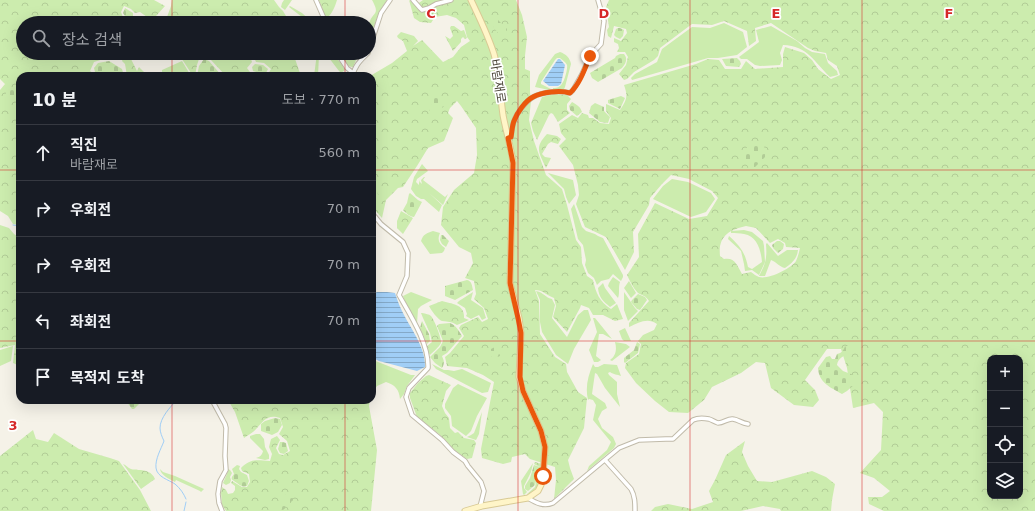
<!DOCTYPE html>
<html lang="ko">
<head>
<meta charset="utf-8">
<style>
	:root { --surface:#171b24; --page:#242831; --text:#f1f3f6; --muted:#9ea1a6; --line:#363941 }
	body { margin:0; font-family:"DejaVu Sans","Noto Sans KR",sans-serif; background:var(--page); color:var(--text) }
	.controls { position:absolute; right:12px; bottom:12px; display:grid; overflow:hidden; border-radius:8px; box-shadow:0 4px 16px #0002 }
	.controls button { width:36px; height:36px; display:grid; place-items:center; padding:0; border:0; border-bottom:1px solid var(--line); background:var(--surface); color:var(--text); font:20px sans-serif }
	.stop { position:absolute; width:12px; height:12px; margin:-9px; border:3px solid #ea580c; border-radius:50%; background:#fff }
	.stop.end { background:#ea580c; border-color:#fff; box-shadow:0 1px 4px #0008 }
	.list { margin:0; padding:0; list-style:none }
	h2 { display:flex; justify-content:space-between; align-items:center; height:52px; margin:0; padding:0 16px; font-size:17px }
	h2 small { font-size:13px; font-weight:400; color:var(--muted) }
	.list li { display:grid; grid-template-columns:26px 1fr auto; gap:12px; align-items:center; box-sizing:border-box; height:56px; padding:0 16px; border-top:1px solid var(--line) }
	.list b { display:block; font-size:15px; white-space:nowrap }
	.list p { margin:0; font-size:13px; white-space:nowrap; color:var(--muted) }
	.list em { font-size:13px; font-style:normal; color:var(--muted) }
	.icon { flex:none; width:22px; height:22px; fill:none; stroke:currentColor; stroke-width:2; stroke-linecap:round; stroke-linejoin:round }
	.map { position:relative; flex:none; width:1035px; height:511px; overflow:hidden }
	.search { position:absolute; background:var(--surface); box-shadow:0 4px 16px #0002; left:16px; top:16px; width:360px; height:44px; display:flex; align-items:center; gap:10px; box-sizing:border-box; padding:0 14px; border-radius:22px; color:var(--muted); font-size:15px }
	.panel { position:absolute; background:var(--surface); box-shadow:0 4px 16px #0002; left:16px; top:72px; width:360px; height:332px; border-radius:12px }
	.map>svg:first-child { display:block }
	.grass { fill:#ccecae }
	.forest { fill:url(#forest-crowns); fill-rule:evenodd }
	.cemetery { fill:url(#cemetery-stones) }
	.water { fill:url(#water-rules) }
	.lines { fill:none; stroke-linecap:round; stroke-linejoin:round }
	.stream { stroke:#a0cef6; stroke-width:1 }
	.street-casing { stroke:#c1bbaa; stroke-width:5.5 }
	.secondary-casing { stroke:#d9ca95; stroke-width:7 }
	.street { stroke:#fff; stroke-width:3.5 }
	.secondary { stroke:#fff5c8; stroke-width:5 }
	.route { stroke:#ea580c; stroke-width:5 }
	.grid { fill:none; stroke:#d62828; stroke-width:1; stroke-opacity:0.55 }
	.labels { text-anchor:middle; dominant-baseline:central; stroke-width:3.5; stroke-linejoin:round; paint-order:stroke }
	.street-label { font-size:12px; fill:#494336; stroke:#fff }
	.grid-label { font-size:13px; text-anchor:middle; font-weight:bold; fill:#d62828; stroke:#fff; stroke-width:3.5; stroke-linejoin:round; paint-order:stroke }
</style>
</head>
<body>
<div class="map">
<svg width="1035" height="511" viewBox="0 0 1035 511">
	<defs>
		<pattern id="forest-crowns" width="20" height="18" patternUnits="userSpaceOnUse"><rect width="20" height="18" fill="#ccecae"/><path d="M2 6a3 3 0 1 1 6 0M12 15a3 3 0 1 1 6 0" fill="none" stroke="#b1cc96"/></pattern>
		<pattern id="cemetery-stones" width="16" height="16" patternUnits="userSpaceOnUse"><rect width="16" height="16" fill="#ccecae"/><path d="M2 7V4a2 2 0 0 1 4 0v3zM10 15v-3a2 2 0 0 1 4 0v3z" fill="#b1cc96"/></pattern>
		<pattern id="water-rules" width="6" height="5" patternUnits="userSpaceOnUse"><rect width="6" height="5" fill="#a0cef6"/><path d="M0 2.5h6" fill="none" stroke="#84a9c8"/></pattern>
	</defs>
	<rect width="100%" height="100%" fill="#f5f2e8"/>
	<path class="grass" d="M 372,0 L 387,0 L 379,12 L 369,41 C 369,35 368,29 369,24 C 372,11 381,16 372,0 Z
		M 290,6 L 302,13 L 313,23 L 308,23 L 302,17 L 289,7 Z
		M 724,23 L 743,32 L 747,47 L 737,55 L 718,58 L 708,58 L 632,80 L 631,78 L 635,74 L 657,62 L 662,49 L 692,27 L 710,28 Z
		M 771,26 L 797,41 L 805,48 L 812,52 L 825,54 L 828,63 L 837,71 L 838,75 L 830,77 C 814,62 808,46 783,45 L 780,53 L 782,60 L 780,65 L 760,66 L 755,65 L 747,59 L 741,59 L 739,57 L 759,42 L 756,30 Z
		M 560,52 C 566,54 570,58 571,64 L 565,87 L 564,89 L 553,90 L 553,88 C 555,88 558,88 560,86 C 564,84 568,69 567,65 C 566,62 562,60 560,58 L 557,58 L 555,60 L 541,82 L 541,84 L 551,89 L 549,90 L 535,87 L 539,75 L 555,54 Z
		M 317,53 L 321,53 L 319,55 L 318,76 L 314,76 Z
		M 323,53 C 335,54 340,61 345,70 L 341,73 L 339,71 L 329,58 L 322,55 Z
		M 344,53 L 359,53 L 353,67 C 347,67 345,61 342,57 Z
		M 182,61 L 191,76 L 167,76 L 162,73 L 162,70 Z
		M 422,164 L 428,171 L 417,179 L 416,182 L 419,185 L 419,183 L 420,180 L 420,182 L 422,184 L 421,180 L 424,177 L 425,177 L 423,180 L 445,197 L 448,194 L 444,203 L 439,199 L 444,203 L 443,205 L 429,193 L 442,205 L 439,212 L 424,199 L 421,199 L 416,196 L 411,189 L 414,177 Z
		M 548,173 L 573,180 L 576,195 L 569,204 L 566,197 L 564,189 Z
		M 672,179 L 688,182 L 711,193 L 715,199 L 706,212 L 691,217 L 653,199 L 663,186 Z
		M 574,204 L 582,227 L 586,231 L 595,234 L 598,236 L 603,238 L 623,275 L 623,277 L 621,281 L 613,274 L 609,279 L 601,281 L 597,285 L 594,278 L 588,273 L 585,265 L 586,260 L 583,245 L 578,239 L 571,209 Z
		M 744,230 L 752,232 L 763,241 L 764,246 L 765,262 L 759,275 L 752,270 L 745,271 L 744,264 L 741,251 L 728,239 L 729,236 C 740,246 745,252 748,267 L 752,269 L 762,262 C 761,250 757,236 744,234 C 740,233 735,233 731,233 L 731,231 Z
		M 433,231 L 440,233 C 437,240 439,244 445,248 L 444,251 L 442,253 L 430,254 L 421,241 C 423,234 427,233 433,231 Z
		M 767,243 L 778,256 L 787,250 L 798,250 C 797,259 792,263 785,268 C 779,267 777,262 771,260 L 765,276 L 759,276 C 766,263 767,258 766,244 Z
		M 613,277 L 620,282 C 618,287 620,293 618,298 L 608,286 L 609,283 Z
		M 629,281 L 636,293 L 631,298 L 624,288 Z
		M 603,283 L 605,288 L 616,303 L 610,307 C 603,301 599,298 598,288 Z
		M 536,291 C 545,293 544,297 552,299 L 555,305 L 552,318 L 567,337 L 578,315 L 584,310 L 588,310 L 591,320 L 574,349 L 568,364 L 556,355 L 542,332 L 540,322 L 540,300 Z
		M 411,292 L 432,300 L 421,306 L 418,309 L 417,324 L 404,299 L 403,296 Z
		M 473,292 L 471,300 L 483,308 L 486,318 L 482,320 L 479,315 L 471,319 L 466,316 L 467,314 L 465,308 L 457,303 L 459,301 Z
		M 624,292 L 635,308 L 638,311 L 628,321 L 624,310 Z
		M 593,318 L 595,318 L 612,339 L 603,334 L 599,334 L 596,356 L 601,360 L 598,362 L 594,362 L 589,350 L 597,332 Z
		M 625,328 L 631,341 L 624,341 L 622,339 L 619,331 Z
		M 615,342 L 626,344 L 630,347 L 612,361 L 610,360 C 616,356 617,349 615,342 Z
		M 13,346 L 11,361 L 0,366 L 0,350 Z
		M 373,360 L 411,375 L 415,375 L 407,386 L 404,394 L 400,399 C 399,389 395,385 386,382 L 377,386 L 373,392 Z
		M 432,364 L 444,370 L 448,370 L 454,371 L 462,369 L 491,383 L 488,392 L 482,393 L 436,369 Z
		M 593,364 L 595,367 L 598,367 L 604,364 L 617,365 L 621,376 C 617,374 614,375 610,372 L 608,373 L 609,375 L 617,382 L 617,394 L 620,407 L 605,388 L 597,374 L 595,373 L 592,394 L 605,403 L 607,408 L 602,411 L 598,419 L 602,428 L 613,437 L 616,444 L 614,448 L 587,471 L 589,466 L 607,450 L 611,442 L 593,420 L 596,405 L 593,400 L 589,399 L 588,400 C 585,387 588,376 593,364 Z
		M 458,384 L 487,398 L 477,416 L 471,431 L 466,436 L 452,426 L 451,416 L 445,408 L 445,404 L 453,388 Z
		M 482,412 L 479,434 L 476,440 L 467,437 L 471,435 L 474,433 Z
		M 256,434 L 260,434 L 264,439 L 265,447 L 269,455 L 269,459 L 265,460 L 256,458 C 260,457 262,455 263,451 L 250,438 L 250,436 Z
		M 533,463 L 531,472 L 524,486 L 524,488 L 527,492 L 524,495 L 523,494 L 521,481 Z
		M 160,469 L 163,472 L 175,476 L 204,489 L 201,492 L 200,491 L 176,480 L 175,482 C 169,479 161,475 160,469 Z
		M 228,469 L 230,470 L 232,473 L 230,477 L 231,480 L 230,483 L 226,485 L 223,483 L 227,474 Z"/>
	<path class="forest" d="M 0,0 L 154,0 L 165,6 L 156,16 L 147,17 L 140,12 L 135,13 L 131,9 L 124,6 L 121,12 L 124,20 L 133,18 L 142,22 L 143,23 L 23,23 L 23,53 L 130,53 L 128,57 L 110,57 L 94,62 L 90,71 L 97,76 L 20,76 L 20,225 L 13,224 L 8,216 L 0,211 L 0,90 L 5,84 L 0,79 Z
		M 172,0 L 274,0 L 279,7 L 283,11 L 289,21 L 286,23 L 171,23 L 167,17 L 171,6 Z
		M 319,0 L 337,0 C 335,7 332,14 326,19 Z
		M 409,0 L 416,5 L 423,0 L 516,0 L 522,15 L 527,37 L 525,56 L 525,69 L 530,71 L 530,92 L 531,101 L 529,120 L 534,141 L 546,175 L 562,189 L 567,205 L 576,240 L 581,247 L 582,263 L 587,276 L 593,280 C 596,293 599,301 611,309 L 617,304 L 623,319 L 615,321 L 603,315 L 593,315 L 589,308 L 581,305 L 580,308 L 567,332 L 553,317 L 556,306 L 554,298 C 546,295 543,290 535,290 L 539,301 L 540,334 L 555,357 L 566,364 L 567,372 L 578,392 L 587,398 L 584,428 L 568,460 L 570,468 L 574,479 L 554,499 L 556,480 L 555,467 L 530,459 L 525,454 L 512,457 L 511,462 L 503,464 L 482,458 L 481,449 L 494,382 L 483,375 L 467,368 L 447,366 L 445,357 L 450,353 L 464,336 L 459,328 L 461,325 L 478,317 L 482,322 L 488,319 L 484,308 L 474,299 L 476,294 L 474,281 L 465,278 L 473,263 L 471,253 L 459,247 L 441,225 L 443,207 L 454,190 L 474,173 L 477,155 L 476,128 L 461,106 L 457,101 L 450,108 L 448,113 L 453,118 L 444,141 L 428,148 L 417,166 L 403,187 L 398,188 L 386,200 L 382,218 L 372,207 L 372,76 L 370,76 L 392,63 L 407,51 L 403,41 L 398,38 L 397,36 L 401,32 L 414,36 L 418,41 L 413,46 L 422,40 L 443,62 L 453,57 L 461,47 L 470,41 L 467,37 L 464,25 L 456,18 L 447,15 L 435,17 L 431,23 L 420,22 L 414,18 Z
		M 609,0 L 1035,0 L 1035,511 L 884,511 L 869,504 L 868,497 L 882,497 L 890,491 L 874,478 L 860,473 L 881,450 L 883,412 L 874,403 L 853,408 L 847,368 L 841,349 L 827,349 L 805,380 L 815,390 L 819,400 L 813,407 L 794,405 L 771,388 L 765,363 L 756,362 L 741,373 L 712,387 L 704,400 L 688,413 L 669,412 L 655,401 L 636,383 L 625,368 L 626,363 L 639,354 L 641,344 L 638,341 L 643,335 L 654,330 L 657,324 C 647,317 639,323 629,327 L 629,323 L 649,301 C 645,295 643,296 638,293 C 633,288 630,281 627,275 L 639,257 L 638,234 L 655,203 L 689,219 L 707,216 L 718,198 L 712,191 L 689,179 L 671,175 L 662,184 L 650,198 L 649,205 L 633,232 L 634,252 L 625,270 L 606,237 L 585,227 L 576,204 L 579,195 L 578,185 L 573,165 L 559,146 L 566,139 L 561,133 L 559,124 L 572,115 L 578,118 L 582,113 L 588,115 L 589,118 L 593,118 L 600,123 L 609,124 L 611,118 L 606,111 L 606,104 L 620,110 C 627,100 628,96 624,85 L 696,64 L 708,59 L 719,60 L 725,69 L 741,69 L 746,61 L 755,69 L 783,67 L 783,54 L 785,47 L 804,53 L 812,60 L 818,69 L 831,79 L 840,75 L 837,66 L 828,60 L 826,53 L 815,51 L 808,48 L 771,23 L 755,28 L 756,41 L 749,46 L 747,31 L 724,21 L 712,25 L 692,24 L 660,48 L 658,56 L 654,60 L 634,72 L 627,79 L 624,80 L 619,74 L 626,65 L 628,57 L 625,52 L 617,52 L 619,48 L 618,44 L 614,42 L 614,38 L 621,41 L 627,33 L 626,29 L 614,26 L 611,38 L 608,36 L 607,30 L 609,27 L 606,7 ZM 746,226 L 756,228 L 770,243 L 778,239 L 785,243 L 786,247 L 800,248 C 799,252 798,257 796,261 C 792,268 768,280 759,277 C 756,276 754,274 751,272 L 742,274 C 737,265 735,257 724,259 L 720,256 C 718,236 729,230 746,226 ZM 990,358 L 1020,358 L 1020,496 L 990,496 Z
		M 451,26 L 454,26 L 461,31 L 464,30 L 467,38 L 465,39 L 463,37 L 461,39 L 461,42 L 453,51 L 445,36 L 450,39 L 453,36 L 450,28 Z
		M 178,53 L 201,53 L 197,65 L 195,76 L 191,73 Z
		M 204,53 L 249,53 L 252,62 L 247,68 L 250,72 L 260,76 L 226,76 L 210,59 L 203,57 Z
		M 252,53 L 293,53 L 301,76 L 267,76 L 271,69 L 264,63 L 256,62 Z
		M 123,58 L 131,59 L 137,71 L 139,67 L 148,76 L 127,76 L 125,64 L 122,61 Z
		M 554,94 L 567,95 L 571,99 L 567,104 L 567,110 L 570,113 L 558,122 L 553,114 L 551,113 L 549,115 L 537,140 L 533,131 L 531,123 L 542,97 Z
		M 547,134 L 557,136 L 561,139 L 558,144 L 551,142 L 548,144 L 542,154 L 545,157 L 551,158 L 546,168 C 539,152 534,148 547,134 Z
		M 401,211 L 413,218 L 403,234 L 397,228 L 397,221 Z
		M 0,225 L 9,228 L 14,234 L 20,238 L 20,366 L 13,363 L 15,345 L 0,348 Z
		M 442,301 C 452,304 465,304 464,318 L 469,320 L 457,325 C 450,321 449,322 442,321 C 438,320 431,310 429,306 Z
		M 421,313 L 422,313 C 426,314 429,314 431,316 C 434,319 442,339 441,343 C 439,347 433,352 430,355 L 427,350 L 426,347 L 432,342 L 430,333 L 423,318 Z
		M 429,375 L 451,385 L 446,391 L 442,406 L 445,413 L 449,418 L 450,428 L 455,433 L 458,432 L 464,438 L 474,440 L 476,443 L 472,458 L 467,459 L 454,450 L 439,434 L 417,417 L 410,398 L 410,393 L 418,383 L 426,376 Z
		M 228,400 L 370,400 L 369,406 L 377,450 L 371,511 L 226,511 L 222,505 L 221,493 L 222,487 L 226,490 L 228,494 L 233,493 L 235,490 L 235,486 L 231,483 L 232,481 L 242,487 L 247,487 L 250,482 L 249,474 L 242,471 L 241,468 C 251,458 257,460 270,461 L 272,454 L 269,447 L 271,439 L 277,436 L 280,440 L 276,448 L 279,454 L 283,455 L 290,451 L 287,441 L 279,434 L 283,427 L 280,418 C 268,414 264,420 257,428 C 254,432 248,435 244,438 L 235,412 Z
		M 33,430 L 36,439 L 48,442 L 54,433 L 79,449 L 110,458 L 119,461 L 140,490 L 151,511 L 0,511 L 0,456 Z
		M 745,441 L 742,452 L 748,466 L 757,481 L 772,482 L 812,471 L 826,477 L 835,484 L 832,500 L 831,511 L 781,511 L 780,509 L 763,506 L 741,511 L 651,511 L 655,507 L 668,504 L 692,509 L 713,502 L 709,491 L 715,480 L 726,455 Z
		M 535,462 L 542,464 C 540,479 542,488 526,495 L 535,487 L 540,467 L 534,464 Z
		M 123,464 C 126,465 128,468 131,469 C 133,470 137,469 138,470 C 146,470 152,472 155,479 L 141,489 Z"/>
	<path class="cemetery" d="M 284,0 L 292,0 L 285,10 L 281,7 L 282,3 Z
		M 125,8 L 133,13 L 133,16 L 126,18 L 123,13 Z
		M 493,20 L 498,20 L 507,29 L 506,33 L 499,34 L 494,28 Z
		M 618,28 L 620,28 L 624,30 L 623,36 L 620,39 L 616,37 L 614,35 L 616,29 Z
		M 620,54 L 624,54 C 628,59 626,63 622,68 L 598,82 L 592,78 L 590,73 L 615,58 L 616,56 Z
		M 737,58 L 740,61 L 741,64 L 739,67 L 726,66 L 722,59 Z
		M 204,59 L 209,61 L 222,76 L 197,76 L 199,66 Z
		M 109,61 L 122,69 L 124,76 L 102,76 L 95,72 L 94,68 L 98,63 Z
		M 255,64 L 263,65 L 268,69 L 265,75 L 253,71 L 252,67 Z
		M 8,89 L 13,89 L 18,93 L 15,99 L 10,100 L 6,99 L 6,92 Z
		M 436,96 L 439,96 L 445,102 L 444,106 L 438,112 L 429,113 C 431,107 431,100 436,96 Z
		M 621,96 L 625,98 L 620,109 L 608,103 L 608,100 Z
		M 572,102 C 577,105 580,106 582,112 L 577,116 L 570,110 L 569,106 Z
		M 595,103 L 604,107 L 604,111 L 610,117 L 608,123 L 600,122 L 589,113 L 591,106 Z
		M 753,142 L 761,145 L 765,148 L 765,157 L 752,170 L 749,169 L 745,160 L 747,146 Z
		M 372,179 L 375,180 C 378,185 377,190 378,195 L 377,198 L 372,198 Z
		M 410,193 L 418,200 L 422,202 L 414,217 C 410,217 406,213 403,210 L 407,203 L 409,194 Z
		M 441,235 L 443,235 L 449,241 L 446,247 L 442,244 L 440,240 Z
		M 777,241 L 780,241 L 784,244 L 783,249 L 778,253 L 773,248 L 772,245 Z
		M 467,280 C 472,281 472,286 473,290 L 455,300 L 445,296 L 445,286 Z
		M 638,294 L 645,297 L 647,300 L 640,310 L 637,309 L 631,302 L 632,300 Z
		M 422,321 L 429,334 L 430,341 L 427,344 L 420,328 Z
		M 450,323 C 456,325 459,331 462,336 L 447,353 L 442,356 C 444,361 445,363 442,368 L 435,363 L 430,357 L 440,347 L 443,341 L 437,326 L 439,324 Z
		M 637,342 L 640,344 L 638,353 L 625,363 L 624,362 L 624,358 L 634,350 Z
		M 845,346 L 848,346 L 852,349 L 851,354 C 844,355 838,358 837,365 L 843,371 L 856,376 L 855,384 L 847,391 L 842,394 C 830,387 819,383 818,368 L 826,357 L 830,356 L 832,359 L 835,359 L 837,354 C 842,353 844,350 845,346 Z
		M 495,347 L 499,351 L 500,356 L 493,358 L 491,356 L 491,349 Z
		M 131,400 L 143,400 L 134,409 L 132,409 L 127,402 Z
		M 275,418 L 280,419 L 282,425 L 278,432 L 272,435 L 261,431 L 261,424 L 265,421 Z
		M 280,442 L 283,442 L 286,443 L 288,451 L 284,454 L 280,453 L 278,449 Z
		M 237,465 L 240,466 L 239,469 L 241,472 L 247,475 L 249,481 L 247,486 C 242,487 241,486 237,483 C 233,480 229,480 234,474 L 232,469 Z
		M 534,465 L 540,467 L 535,485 L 528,491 L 525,489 L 525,486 L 530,478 Z
		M 287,493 L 292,493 L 294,497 L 290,504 L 283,510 L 280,508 L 281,502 Z"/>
	<path class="water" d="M 558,59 L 560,59 L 565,65 L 561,84 L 558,86 L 549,86 L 543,81 Z
		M 377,292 L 387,292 L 395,293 C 397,299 399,305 402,311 C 410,328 426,347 425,367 L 417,371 L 379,361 L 373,358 L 372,353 L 372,294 Z"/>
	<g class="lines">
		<path class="stream" d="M 13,225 L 20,226
			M 177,400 C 170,407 160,418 160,428 C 160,432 162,437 164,441 C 161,449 155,459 156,468 C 157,477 169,480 175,484 C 180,488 184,494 186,499
			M 184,511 L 186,502"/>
		<defs>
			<path id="street" d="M 316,0 L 326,23
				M 413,0 L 420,8 L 422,10 L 429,8 L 436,4 L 451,0
				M 369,50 L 381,13 L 390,0
				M 337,53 L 347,68 L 353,73
				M 353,76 C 354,66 361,60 368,53
				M 508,138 L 511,137 C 512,132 512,126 514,121 C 516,114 526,101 533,97 C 542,92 560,90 570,93 L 573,90 L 582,74 L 590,56 L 601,44 L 604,21 L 598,0
				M 372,213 L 381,224 L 403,242 L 408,253 L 407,276 L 399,295 C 411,316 429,344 428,368 L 409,388 L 406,397 L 412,415 L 442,440 L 453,452 L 465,461 L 468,466 L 481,482 L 484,491 L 480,507
				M 212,400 L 225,424 L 226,428 L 225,456 L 226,470 L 220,481 L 218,494 L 219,503 L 222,511
				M 605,460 L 631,489 C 635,496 635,503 635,511
				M 528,498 C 536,503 544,507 553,503 L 619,448 L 639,440 L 666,439 L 673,439 L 693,420 C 697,418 704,418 709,419 C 712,420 715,422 718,423 C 724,423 728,418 733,419 C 739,420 741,423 748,424"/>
			<path id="secondary" d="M 465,511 L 482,506 L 528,498 L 538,491 L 541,485 L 543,476 L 545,447 L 541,431 L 523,391 L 519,377 L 521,333 L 519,318 L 510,283 L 513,163 C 511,147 506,131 503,115 C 500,94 500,74 494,54 C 488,35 479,17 471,0"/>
		</defs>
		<use href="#street" class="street-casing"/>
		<use href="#secondary" class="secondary-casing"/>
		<use href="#street" class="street"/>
		<use href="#secondary" class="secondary"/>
	</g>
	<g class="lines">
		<path class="route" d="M 543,476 L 545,447 L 541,431 L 523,391 L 520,377 L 521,333 L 518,318 L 510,283 L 513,163 L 508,138 L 511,137 C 512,132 512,126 514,121 C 517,113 525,101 533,97 C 542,92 560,90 570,93 C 580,84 585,68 590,56"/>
	</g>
	<path class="grid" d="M 172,0 L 172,23M 345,0 L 345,23M 518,0 L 518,511M 690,0 L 690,511M 862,0 L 862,511M 172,53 L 172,76M 345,53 L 345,76M 0,170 L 20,170M 372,170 L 1035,170M 0,341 L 20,341M 372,341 L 1035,341M 172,400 L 172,511M 345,400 L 345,511"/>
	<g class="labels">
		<g class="street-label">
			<text transform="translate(498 81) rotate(81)">바람재로</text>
		</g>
	</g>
	<g class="grid-label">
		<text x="431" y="18">C</text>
		<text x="604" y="18">D</text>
		<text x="776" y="18">E</text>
		<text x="949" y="18">F</text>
		<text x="13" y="430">3</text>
	</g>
</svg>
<div class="controls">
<button>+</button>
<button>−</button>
<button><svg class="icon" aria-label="locate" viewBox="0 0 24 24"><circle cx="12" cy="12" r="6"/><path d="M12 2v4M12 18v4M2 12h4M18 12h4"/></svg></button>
<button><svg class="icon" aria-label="layers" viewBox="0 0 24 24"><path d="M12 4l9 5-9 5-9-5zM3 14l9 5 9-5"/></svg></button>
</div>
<div class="stop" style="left:543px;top:476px"></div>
<div class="stop end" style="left:590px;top:56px"></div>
<div class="search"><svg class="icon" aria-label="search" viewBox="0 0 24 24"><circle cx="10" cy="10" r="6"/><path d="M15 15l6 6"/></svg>장소 검색</div>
<section class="panel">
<h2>10 분<small>도보 · 770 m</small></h2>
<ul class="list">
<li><svg class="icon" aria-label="ahead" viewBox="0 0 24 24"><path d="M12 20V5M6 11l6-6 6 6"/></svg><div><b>직진</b><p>바람재로</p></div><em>560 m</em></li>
<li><svg class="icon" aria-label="right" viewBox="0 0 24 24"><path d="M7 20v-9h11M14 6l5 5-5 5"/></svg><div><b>우회전</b></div><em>70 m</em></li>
<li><svg class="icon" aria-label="right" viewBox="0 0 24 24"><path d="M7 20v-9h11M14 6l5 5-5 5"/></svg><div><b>우회전</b></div><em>70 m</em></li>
<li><svg class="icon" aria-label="left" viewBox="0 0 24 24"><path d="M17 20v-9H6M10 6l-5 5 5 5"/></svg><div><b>좌회전</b></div><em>70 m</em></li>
<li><svg class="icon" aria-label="arrive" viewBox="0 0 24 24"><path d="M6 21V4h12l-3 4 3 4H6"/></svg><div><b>목적지 도착</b></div></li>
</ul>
</section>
</div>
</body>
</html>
